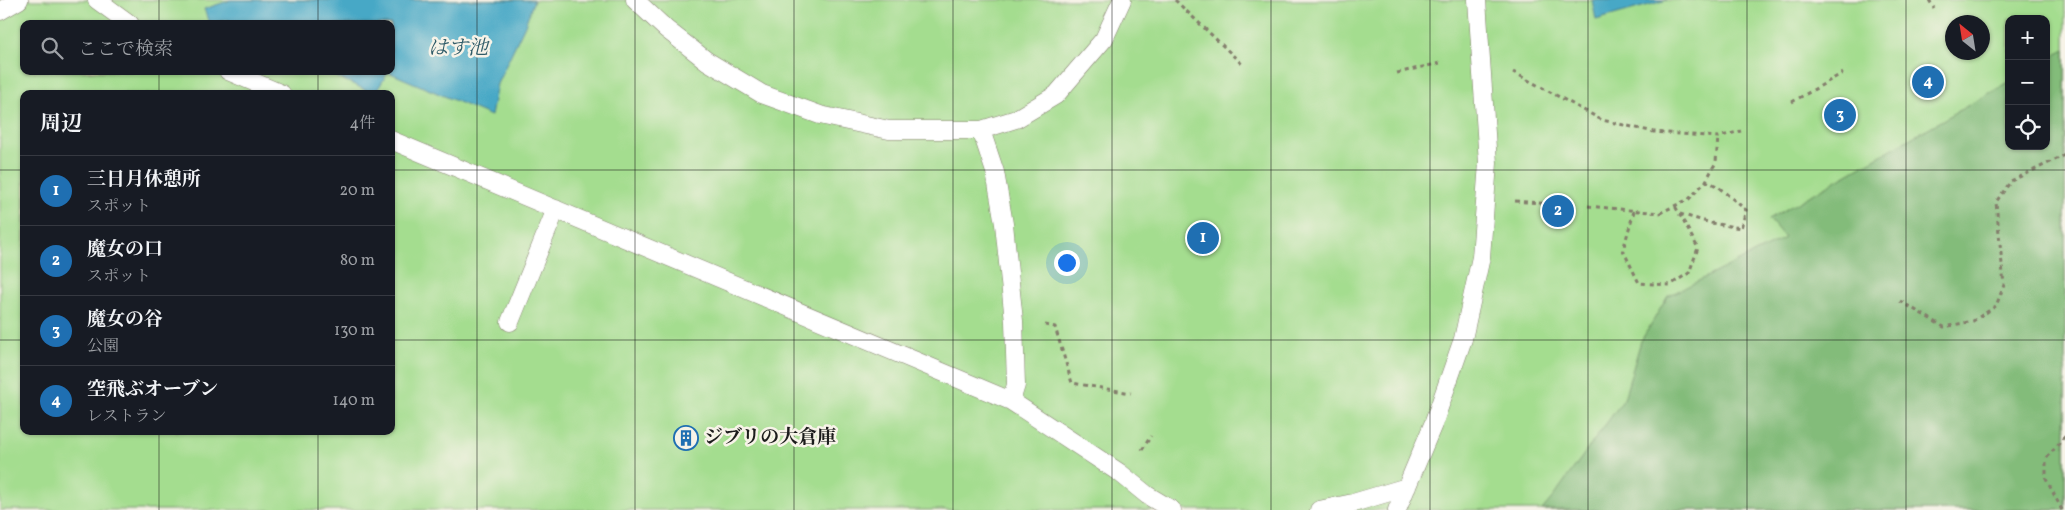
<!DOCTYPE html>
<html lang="ja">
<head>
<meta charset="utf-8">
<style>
	:root { --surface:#171b24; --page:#242831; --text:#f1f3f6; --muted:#9ea1a6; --line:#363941; --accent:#1f6fb2 }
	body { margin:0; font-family:Vollkorn,"Noto Serif JP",serif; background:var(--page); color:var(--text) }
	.controls { position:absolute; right:15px; top:15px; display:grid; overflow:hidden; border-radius:10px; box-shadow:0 1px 4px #0004 }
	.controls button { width:45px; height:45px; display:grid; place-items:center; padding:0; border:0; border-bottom:1px solid var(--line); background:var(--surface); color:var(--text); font:25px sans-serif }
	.compass { position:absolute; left:1945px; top:15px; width:45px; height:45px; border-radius:50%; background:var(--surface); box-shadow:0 1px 4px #0004; rotate:330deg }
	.you { position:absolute; left:1066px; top:262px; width:18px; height:18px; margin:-12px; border:4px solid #fff; border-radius:50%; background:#1a73e8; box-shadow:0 0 0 8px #1a73e833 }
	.badge { display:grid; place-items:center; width:32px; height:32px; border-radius:50%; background:var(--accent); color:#fff; font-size:16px; font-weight:700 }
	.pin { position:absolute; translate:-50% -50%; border:2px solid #fff; box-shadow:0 1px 5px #0006 }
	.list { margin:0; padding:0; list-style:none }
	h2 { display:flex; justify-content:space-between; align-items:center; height:65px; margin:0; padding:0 20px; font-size:21px }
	h2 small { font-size:16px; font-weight:400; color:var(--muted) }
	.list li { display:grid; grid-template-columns:32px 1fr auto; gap:15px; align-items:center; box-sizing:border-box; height:70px; padding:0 20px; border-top:1px solid var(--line) }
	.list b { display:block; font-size:19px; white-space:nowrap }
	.list p { margin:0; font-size:16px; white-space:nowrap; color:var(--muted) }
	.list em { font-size:16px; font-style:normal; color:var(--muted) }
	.icon { flex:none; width:28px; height:28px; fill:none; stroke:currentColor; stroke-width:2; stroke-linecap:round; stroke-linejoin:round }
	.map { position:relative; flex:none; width:2065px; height:510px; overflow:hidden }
	.search { position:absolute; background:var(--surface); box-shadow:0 1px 4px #0004; left:20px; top:20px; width:375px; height:55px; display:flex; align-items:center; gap:12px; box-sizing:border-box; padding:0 18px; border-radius:10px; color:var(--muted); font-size:19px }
	.panel { position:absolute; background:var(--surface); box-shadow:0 1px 4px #0004; left:20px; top:90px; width:375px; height:345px; border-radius:10px }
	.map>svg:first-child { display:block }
	.green { fill:#a4dd8f; stroke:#607c56; fill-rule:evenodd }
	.forest { fill:#83bc7a; stroke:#506c4b }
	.water { fill:#46a8c6; stroke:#316271 }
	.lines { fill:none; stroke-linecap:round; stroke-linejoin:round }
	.service-casing { stroke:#837e6c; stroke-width:19 }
	.path { stroke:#837e6c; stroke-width:3; stroke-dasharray:4 4; stroke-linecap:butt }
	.service { stroke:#fff; stroke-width:18 }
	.grid { fill:none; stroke:#1c1c1c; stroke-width:1; stroke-opacity:0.55 }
	.labels { text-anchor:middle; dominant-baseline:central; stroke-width:5; stroke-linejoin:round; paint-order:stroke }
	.poi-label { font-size:19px; font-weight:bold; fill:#1c1c1c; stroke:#f7f3e8; text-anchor:start }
	.water-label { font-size:20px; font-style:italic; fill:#2f5b68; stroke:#f7f3e8 }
</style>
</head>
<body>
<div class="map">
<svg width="2065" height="510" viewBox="0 0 2065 510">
	<rect width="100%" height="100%" fill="#f7f3e8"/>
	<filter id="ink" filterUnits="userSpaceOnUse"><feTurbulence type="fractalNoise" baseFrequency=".02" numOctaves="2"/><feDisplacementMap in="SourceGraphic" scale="10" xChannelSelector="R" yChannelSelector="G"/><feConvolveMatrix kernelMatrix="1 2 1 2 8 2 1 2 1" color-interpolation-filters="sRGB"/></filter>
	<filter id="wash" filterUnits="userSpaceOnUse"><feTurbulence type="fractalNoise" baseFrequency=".0096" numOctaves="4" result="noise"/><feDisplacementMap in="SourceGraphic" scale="20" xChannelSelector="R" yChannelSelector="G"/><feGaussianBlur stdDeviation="1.12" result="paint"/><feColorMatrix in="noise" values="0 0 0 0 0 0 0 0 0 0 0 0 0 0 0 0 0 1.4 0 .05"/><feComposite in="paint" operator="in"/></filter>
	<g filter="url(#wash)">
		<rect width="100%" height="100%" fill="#eae0bd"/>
		<path class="green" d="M 0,0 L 2065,0 L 2065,510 L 0,510 ZM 2009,19 L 2046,19 L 2046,146 L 2009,146 ZM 1952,22 L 1982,22 L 1982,52 L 1952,52 ZM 24,24 L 391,24 L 391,71 L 24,71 ZM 24,94 L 391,94 L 391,431 L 24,431 Z"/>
		<path class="forest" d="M 2065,50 L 2065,510 L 1542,510 L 1553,497 L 1624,399 L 1641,341 L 1668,296 L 1785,238 L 1769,219 L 2009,82 L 2009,146 L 2046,146 L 2046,60 Z"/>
		<path class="water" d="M 231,0 L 534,0 L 525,25 L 497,84 L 491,116 L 388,72 L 375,94 L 323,71 L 391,71 L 391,24 L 237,24 L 228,20 L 210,24 L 204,9 Z
			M 1592,0 L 1667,0 L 1596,20 Z"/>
	</g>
	<g filter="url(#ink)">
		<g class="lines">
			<defs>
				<path id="service" d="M 97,0 L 130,24
					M 635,0 L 666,29 L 707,61 L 762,94 L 820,115 L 889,130 L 981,130 L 1016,119 L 1056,95 L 1104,39 L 1122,0
					M 0,11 L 19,0
					M 228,71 L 282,94
					M 981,130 L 995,172 L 1004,224 L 1014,321 L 1016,385 L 1011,401
					M 391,140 L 1011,401 L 1120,473 L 1147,495 L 1172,510
					M 510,322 L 556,209
					M 1319,510 L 1353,503 L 1407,487
					M 1397,510 L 1434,422 L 1463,339 L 1481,257 L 1488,163 L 1477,0"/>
			</defs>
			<use href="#service" class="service-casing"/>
			<path class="path" d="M 1175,0 L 1244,66
				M 1929,0 L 1934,8
				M 1513,72 L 1602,120 L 1654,132 L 1718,137 L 1741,131
				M 1397,73 L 1440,63
				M 1792,102 L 1843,73
				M 1515,201 L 1552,204
				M 1588,206 L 1660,213 L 1689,199 L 1706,181 L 1716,162 L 1718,137
				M 1634,211 L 1623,250 L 1639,283 L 1670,285 L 1689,273 L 1698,248 L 1675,206
				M 1680,214 L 1711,223 L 1741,228 L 1746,210 L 1717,186 L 1706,181
				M 1900,301 L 1944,327 L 1973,321 L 1996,306 L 2004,285 L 1996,202 L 2011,181 L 2065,155
				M 1045,325 L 1055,327 L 1072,383 L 1131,393
				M 1142,450 L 1151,436
				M 2062,510 L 2046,479 L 2046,459 L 2065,436"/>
			<use href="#service" class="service"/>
		</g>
	</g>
	<path class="grid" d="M 159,0 L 159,24M 318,0 L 318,24M 477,0 L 477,510M 635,0 L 635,510M 794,0 L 794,510M 953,0 L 953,510M 1112,0 L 1112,510M 1271,0 L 1271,510M 1430,0 L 1430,510M 1588,0 L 1588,510M 1747,0 L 1747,510M 1906,0 L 1906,510M 159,71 L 159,94M 318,71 L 318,94M 0,170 L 24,170M 391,170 L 2065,170M 0,340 L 24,340M 391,340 L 2065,340M 159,431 L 159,510M 318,431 L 318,510"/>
	<defs>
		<symbol id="building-ring" viewBox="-11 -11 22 22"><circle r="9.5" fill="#f7f3e8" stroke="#1f6fb2" stroke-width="1.5"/><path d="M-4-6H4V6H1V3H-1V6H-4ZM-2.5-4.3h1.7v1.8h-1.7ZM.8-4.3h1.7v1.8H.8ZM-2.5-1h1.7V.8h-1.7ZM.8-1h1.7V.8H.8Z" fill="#1f6fb2"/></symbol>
	</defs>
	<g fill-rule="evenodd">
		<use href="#building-ring" x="672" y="424" width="28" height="28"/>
	</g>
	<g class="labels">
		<g class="poi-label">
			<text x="704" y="438">ジブリの大倉庫</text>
		</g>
		<g class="water-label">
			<text x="458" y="49">はす池</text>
		</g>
	</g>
</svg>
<div class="controls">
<button>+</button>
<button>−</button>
<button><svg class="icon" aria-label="locate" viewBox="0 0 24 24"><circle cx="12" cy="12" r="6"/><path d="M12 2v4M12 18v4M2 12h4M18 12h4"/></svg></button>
</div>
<svg class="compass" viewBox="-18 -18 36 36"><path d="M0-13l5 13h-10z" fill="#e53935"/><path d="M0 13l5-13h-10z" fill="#9ea1a6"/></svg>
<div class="you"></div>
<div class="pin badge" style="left:1203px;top:238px">1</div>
<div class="pin badge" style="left:1558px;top:211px">2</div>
<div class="pin badge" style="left:1840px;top:115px">3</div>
<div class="pin badge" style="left:1928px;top:82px">4</div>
<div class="search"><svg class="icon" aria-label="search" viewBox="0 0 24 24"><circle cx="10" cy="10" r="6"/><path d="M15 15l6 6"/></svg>ここで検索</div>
<section class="panel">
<h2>周辺<small>4件</small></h2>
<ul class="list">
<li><span class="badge">1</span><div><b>三日月休憩所</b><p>スポット</p></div><em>20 m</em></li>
<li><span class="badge">2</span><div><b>魔女の口</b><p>スポット</p></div><em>80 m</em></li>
<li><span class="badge">3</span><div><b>魔女の谷</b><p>公園</p></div><em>130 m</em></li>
<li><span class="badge">4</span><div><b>空飛ぶオーブン</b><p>レストラン</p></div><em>140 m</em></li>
</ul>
</section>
</div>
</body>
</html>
